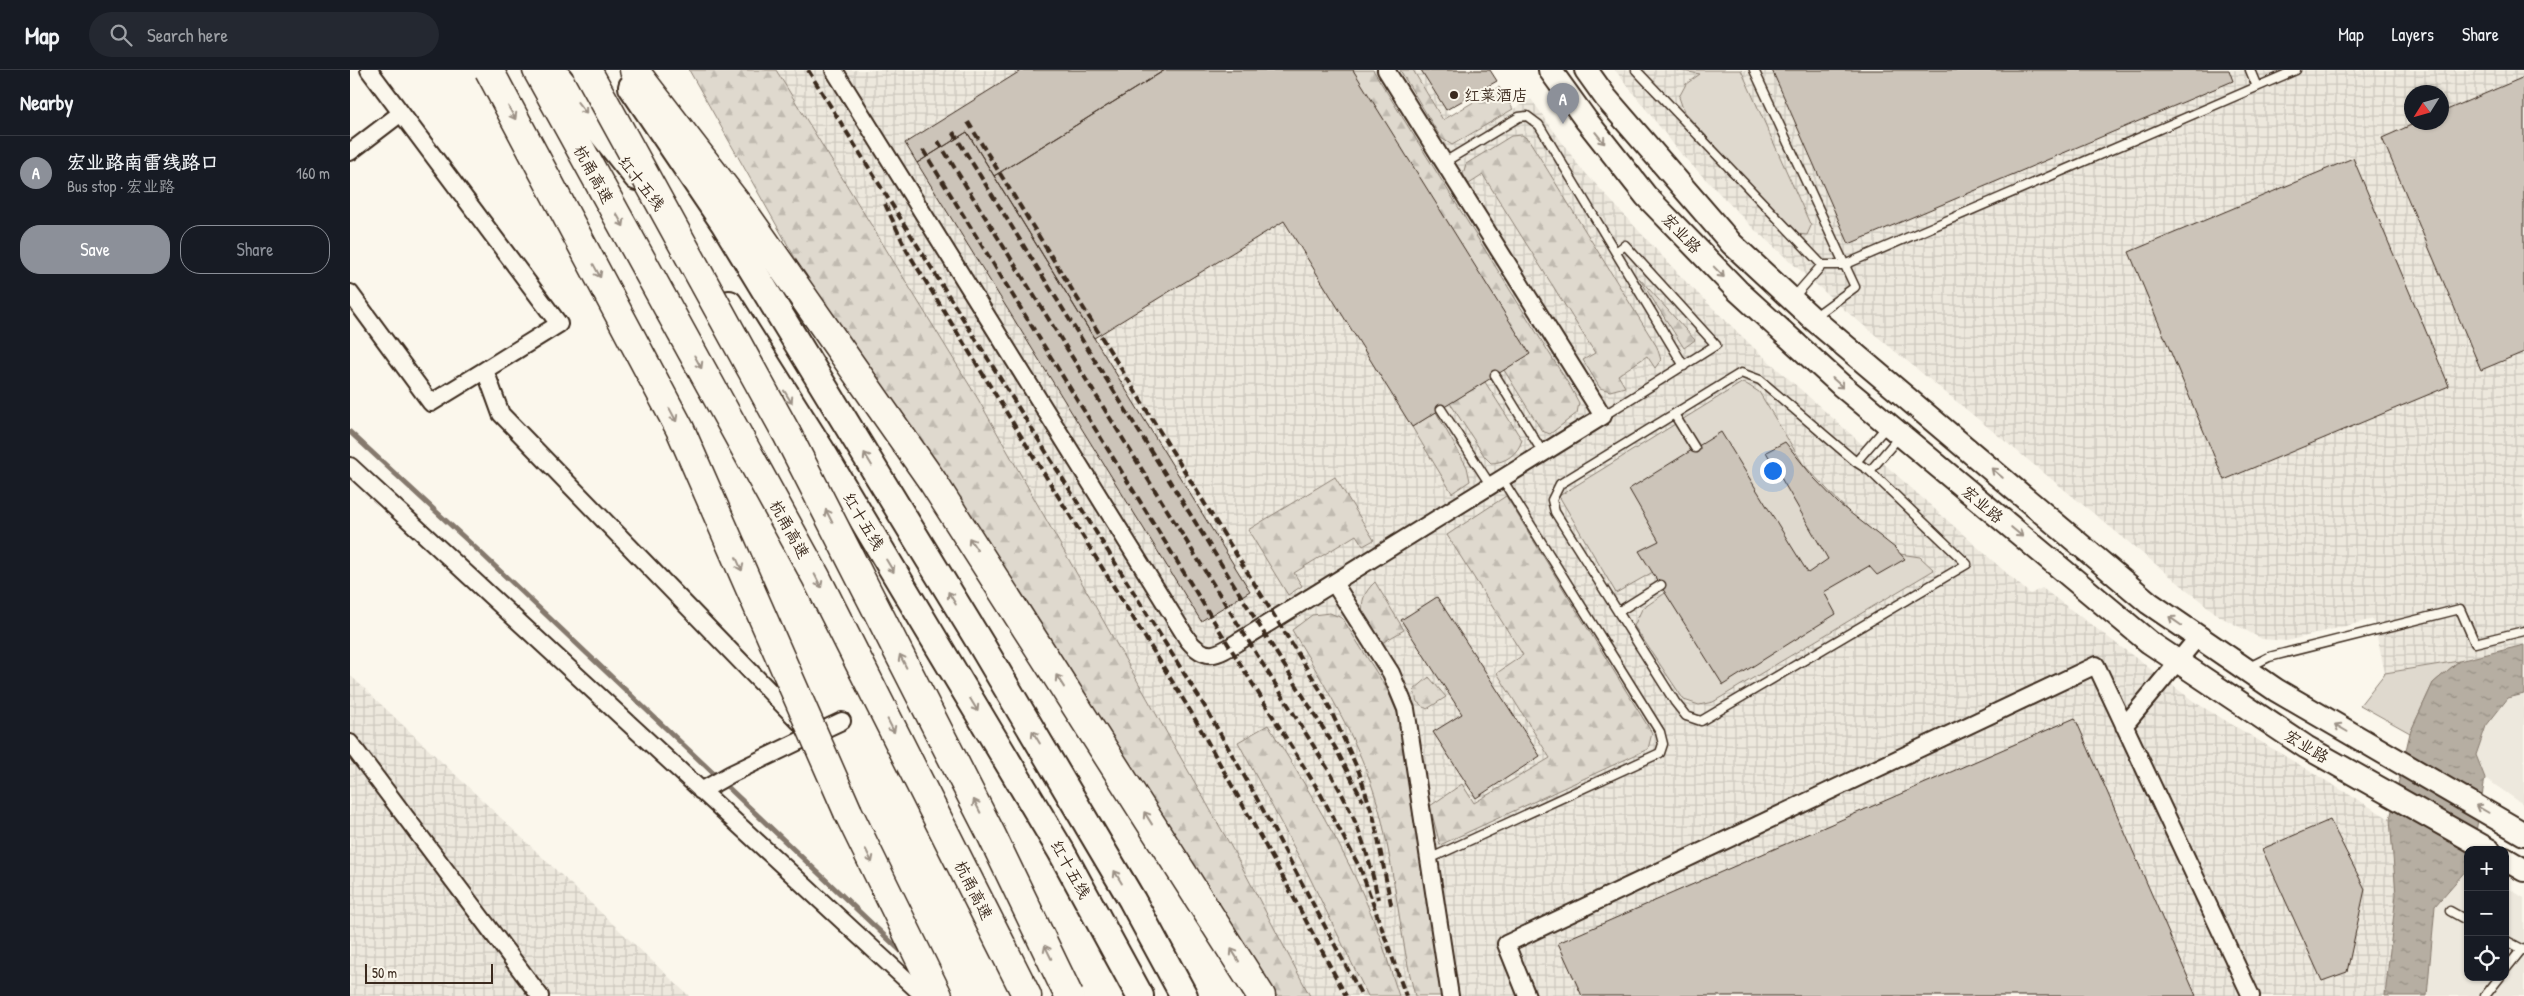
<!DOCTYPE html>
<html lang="en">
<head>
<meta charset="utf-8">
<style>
	:root { --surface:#171b24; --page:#242831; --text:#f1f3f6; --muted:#9ea1a6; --line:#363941; --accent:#8c9099 }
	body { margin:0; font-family:"Patrick Hand","LXGW WenKai TC",sans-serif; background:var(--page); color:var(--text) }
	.controls { position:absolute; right:15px; bottom:15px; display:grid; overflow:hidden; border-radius:10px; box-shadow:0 1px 4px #0004 }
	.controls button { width:45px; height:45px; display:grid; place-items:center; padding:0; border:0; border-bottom:1px solid var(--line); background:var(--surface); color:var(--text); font:25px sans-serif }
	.compass { position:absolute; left:2054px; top:15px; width:45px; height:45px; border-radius:50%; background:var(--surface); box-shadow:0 1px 4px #0004; rotate:233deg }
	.scale { position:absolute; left:15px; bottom:12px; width:128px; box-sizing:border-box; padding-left:5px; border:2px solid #3b2a1e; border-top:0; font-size:14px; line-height:18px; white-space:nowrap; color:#3b2a1e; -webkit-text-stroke:4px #fbf7ec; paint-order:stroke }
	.you { position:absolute; left:1422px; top:400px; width:18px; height:18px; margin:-12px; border:4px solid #fff; border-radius:50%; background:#1a73e8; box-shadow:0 0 0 8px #1a73e833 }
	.badge { display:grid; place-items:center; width:32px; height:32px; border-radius:50%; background:var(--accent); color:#fff; font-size:16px; font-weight:700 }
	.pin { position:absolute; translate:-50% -41px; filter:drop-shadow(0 1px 2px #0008) }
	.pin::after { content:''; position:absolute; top:26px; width:18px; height:15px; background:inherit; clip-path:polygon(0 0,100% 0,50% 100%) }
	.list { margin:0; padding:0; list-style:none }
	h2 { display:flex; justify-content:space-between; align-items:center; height:65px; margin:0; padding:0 20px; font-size:21px }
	h2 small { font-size:16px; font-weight:400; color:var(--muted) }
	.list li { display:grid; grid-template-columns:32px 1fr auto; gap:15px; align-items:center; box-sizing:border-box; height:75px; padding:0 20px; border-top:1px solid var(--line) }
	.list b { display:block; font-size:19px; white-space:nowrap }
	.list p { margin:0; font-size:16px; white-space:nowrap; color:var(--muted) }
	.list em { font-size:16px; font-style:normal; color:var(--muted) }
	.actions { display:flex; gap:10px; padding:15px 20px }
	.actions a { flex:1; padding:11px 0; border:1px solid var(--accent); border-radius:20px; text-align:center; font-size:18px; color:var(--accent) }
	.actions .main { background:var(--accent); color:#fff }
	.icon { flex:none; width:28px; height:28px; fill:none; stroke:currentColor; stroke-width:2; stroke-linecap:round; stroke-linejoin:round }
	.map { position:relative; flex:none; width:2174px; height:926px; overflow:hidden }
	header { display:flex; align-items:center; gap:30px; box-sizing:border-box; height:70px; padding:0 25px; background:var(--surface); border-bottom:1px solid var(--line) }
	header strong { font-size:24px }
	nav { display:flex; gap:28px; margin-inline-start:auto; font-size:18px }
	.search { width:350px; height:45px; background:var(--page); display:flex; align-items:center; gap:12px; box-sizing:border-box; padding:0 18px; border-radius:28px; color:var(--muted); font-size:19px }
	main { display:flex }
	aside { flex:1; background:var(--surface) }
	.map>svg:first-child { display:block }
	.built { fill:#ede8dd }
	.industrial { fill:url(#industrial-grid); fill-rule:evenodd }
	.grass { fill:#dfd9ce; stroke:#8d8276 }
	.forest { fill:url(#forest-firs); stroke:#8d8276 }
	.water { fill:url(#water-ripples); stroke:#85796d }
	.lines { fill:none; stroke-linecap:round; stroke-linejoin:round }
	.stream { stroke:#85796d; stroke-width:5 }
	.building { fill:#ccc4b9; stroke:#3b2a1e }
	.lane-casing { stroke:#3b2a1e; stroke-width:11 }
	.street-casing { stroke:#3b2a1e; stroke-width:20 }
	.secondary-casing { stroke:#3b2a1e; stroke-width:26 }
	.primary-casing { stroke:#3b2a1e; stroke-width:30 }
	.highway-casing { stroke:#3b2a1e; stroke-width:31 }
	.lane { stroke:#fbf7ec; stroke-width:8 }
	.street { stroke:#fbf7ec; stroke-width:16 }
	.secondary { stroke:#fbf7ec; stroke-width:22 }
	.primary { stroke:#fbf7ec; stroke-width:26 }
	.highway { stroke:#fbf7ec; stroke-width:28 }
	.rail { stroke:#3b2a1e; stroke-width:4; stroke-dasharray:8 4; stroke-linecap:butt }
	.highway-bridge-casing { stroke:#3b2a1e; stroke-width:31; stroke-linecap:butt }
	.highway-bridge { stroke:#fbf7ec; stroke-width:28 }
	.oneway { stroke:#9b9085 }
	.poi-dot { fill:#3b2a1e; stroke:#fbf7ec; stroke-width:2 }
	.labels { text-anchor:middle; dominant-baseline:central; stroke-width:4; stroke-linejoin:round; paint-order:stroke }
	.poi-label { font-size:16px; fill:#3b2a1e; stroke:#fbf7ec; text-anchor:start }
	.street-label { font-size:16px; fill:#3b2a1e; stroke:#fbf7ec }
</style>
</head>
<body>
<header>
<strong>Map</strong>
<div class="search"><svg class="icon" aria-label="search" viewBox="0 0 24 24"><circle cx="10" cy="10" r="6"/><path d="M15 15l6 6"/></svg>Search here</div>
<nav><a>Map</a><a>Layers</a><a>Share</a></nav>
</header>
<main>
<aside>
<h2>Nearby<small></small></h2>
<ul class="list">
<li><span class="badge">A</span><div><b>宏业路南雷线路口</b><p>Bus stop · 宏业路</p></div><em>160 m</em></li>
</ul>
<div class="actions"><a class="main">Save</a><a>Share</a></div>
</aside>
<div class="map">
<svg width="2174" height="926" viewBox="0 0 2174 926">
	<defs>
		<pattern id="industrial-grid" width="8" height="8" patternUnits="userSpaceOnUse" patternTransform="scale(1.25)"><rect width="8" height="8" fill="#ede8dd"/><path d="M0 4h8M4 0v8" fill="none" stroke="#ccc7bd"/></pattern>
		<pattern id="forest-firs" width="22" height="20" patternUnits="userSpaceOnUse" patternTransform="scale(1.25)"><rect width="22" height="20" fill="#dfd9ce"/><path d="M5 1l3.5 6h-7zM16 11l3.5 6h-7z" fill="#c0bab0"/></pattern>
		<pattern id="water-ripples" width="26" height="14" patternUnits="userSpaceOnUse" patternTransform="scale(1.25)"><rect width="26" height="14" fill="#b6aea2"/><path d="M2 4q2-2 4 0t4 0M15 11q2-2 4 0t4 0" fill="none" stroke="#958e83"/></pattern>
	</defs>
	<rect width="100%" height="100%" fill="#fbf7ec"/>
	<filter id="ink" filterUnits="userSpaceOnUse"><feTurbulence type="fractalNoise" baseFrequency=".02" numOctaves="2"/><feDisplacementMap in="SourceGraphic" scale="10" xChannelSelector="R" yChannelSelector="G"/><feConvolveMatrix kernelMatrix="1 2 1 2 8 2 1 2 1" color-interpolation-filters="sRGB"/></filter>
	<g filter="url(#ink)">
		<path class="built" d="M 2174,624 L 2174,735 L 2135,708 L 2126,685 L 2136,656 L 2158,628 Z
			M 2118,798 L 2118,907 L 2155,907 L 2155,816 L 2174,828 L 2174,926 L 2077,926 L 2085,836 Z"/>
		<path class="industrial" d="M 426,0 L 1071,0 L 1113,68 L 1181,29 L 1229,96 L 1336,212 L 1404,278 L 1680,524 L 1692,518 L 1846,633 L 2040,749 L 2047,814 L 2035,926 L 960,926 L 883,780 L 628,329 Z
			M 1265,0 L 2174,0 L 2174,575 L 2109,591 L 2035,603 L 2023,549 L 1937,571 L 1912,569 L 1869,546 L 1496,241 L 1405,160 L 1332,85 ZM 2062,22 L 2092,22 L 2092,52 L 2062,52 Z
			M 0,605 L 339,926 L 0,926 Z"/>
		<path class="grass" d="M 1327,0 L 1391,0 L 1461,156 L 1457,165 L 1447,164 L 1334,42 L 1329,27 L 1336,14 L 1350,4 Z
			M 1393,312 L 1409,322 L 1453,394 L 1537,482 L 1570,487 L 1584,500 L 1363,632 L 1349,635 L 1334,630 L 1284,556 L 1292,539 L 1324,517 L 1310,498 L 1266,523 L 1209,426 Z
			M 2109,591 L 2083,613 L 2060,663 L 2010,635 L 2035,603 Z"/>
		<path class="forest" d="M 339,0 L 426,0 L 628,329 L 883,780 L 960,926 L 893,926 L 855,857 L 497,280 Z
			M 1003,0 L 1023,0 L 1221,318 L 1229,333 L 1227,343 L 1200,364 L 1192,361 L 1154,300 Z
			M 1050,0 L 1063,0 L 1093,50 L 1149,17 L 1163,39 L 1102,75 L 1091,68 Z
			M 1172,65 L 1179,70 L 1307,277 L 1311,290 L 1305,298 L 1297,286 L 1268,305 L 1275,317 L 1260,321 L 1250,318 L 1233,290 L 1245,283 L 1133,105 L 1119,114 L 1113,104 L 1116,94 L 1161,66 Z
			M 1289,208 L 1345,270 L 1334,278 Z
			M 1135,312 L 1172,370 C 1168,384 1155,393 1141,393 L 1135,387 L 1100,333 Z
			M 1086,342 L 1117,397 L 1120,411 L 1102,423 L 1062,357 Z
			M 985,407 L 1024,470 L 1013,476 L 1006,465 L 944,503 L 952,516 L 938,525 L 898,460 Z
			M 1156,426 L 1302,663 L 1298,679 L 1090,775 L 1080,736 L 1112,714 L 1124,733 L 1200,688 L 1147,603 L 1173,585 L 1097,465 Z
			M 1025,512 L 1054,560 L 1030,574 C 1016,552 1001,534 1025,512 Z
			M 980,543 L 992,548 L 1037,619 L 1048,645 L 1093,926 L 1065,926 C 1050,869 1046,809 1032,751 C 1016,682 978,620 942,560 L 962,545 Z
			M 1079,607 L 1096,627 L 1077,639 L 1067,632 L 1064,620 Z
			M 918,655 C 957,717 995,778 1022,846 C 1033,872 1040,900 1049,926 L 1018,926 L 957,802 L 888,672 Z"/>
		<path class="water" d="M 2174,575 L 2174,624 L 2158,628 L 2136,656 L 2126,685 L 2135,708 L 2123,780 L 2118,780 L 2118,798 L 2085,836 L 2077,926 L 2035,926 L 2046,824 L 2040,749 L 2060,663 L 2083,613 L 2109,591 Z"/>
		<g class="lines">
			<path class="stream" d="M 0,362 L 131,483 L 556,886"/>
		</g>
		<path class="building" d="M 672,0 L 815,0 L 644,106 L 617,62 L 567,93 L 555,73 Z
			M 815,0 L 1003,0 L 1180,284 L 1062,357 L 934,151 L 744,268 L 644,106 Z
			M 1071,0 L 1140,0 L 1147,11 L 1096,40 Z
			M 1422,0 L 1879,0 L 1883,11 L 1499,174 Z
			M 2174,7 L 2174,282 L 2131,300 L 2032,68 L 2068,52 L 2092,52 L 2092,42 Z
			M 617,62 L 900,521 L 851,551 L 567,93 Z
			M 2003,88 L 2099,316 L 1874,410 L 1779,182 Z
			M 1371,362 L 1458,503 L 1478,489 L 1416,382 L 1435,372 L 1464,408 L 1489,434 L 1545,478 L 1555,489 L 1527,505 L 1519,496 L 1474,522 L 1486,544 L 1373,615 L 1289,481 L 1309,471 L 1279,419 Z
			M 1087,527 L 1190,686 L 1126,728 L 1083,662 L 1112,644 L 1051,550 Z
			M 1725,648 L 1846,926 L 1232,926 L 1208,873 Z
			M 1980,750 L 2015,819 L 1997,902 L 1972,911 L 1912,779 Z"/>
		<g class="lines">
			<defs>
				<path id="lane" d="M 1286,0 L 1472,195 L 1494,195 L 1946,0
					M 1404,0 L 1505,217 L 1464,247
					M 1900,0 L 1907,17
					M 1093,93 L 1169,47 L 1177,46 L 1189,55 L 1334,296
					M 1444,227 L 1472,195
					M 1391,303 L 1410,310 L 1506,392 L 1520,401 L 1617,494 L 1351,651 L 1336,646 L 1325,632 L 1205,442 L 1202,430 L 1210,414 Z
					M 1145,305 L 1193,383
					M 1091,339 L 1141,416
					M 1324,344 L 1345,378
					M 1253,346 L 1366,275 L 1275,175 L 1266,182
					M 1506,392 L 1537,356
					M 1520,401 L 1549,367
					M 1268,542 L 1311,515
					M 1899,597 L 1919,587 L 2110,539 L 2125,573 L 2174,561
					M 1079,789 L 1310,683 L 1313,674 L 1310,662 L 1152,409
					M 2100,841 L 2118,851
					M 2155,870 L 2174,880
					M 2155,900 L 2172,879
					M 2135,926 L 2150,907"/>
				<path id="street" d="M 19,0 L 209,254 L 135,300 L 151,344 L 462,665 L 492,651
					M 484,0 L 838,570 C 859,596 872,581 896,567 L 1253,346 L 1036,0
					M 0,82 L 51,43
					M 0,223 L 81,333 L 135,300
					M 0,396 L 574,926
					M 984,513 L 1041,603 L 1056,639 L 1100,926
					M 1774,656 L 1848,567
					M 0,673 L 190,926
					M 351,721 L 381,704 L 462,665
					M 1177,926 L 1156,874 L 1746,595 L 1901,926"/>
				<path id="secondary" d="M 1200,0 L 1236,50 L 1296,126 L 1387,220 L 1491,315 L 1799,572 L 1956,677 L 2139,780
					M 1236,0 L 1256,28 L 1382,174 L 1462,248 L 1799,533 L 1926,620 L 2174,764
					M 2155,789 L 2174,800"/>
				<path id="primary" d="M 202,0 L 287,107
					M 282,17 L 374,153 L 632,576 L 782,830 L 834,926
					M 379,234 L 471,380 L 711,781 L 790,926"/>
				<path id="highway" d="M 187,0 L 466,507 L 677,926
					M 284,0 L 398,148 L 583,412 L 911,926
					M 498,742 L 588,926"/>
			</defs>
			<use href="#lane" class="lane-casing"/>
			<use href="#street" class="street-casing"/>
			<use href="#secondary" class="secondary-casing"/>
			<use href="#primary" class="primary-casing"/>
			<use href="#highway" class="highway-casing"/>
			<use href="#lane" class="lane"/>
			<use href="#street" class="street"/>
			<use href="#secondary" class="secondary"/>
			<use href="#primary" class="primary"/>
			<use href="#highway" class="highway"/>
			<path class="rail" d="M 458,0 L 855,637 L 905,725 L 1012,926
				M 618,52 L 974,626 L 1009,702 L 1024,749 L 1042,839
				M 603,62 L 986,679 L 1013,731
				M 588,71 L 981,704 C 1006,748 1018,780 1028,829
				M 573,80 L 970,723 L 1011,800 L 1056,926
				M 535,134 L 557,181 L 841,642 L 930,802 L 996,926"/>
			<defs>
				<path id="highway-bridge" d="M 139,0 L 330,359 L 498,742
					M 237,0 L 437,364 L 641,764 L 719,926"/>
			</defs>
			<use href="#highway-bridge" class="highway-bridge-casing"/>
			<use href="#highway-bridge" class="highway-bridge"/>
		</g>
		<defs><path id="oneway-shaft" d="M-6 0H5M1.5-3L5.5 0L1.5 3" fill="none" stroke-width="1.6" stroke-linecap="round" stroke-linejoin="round" transform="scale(1.25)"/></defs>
		<g class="oneway">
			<use href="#oneway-shaft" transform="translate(232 38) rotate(52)"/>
			<use href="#oneway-shaft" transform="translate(162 43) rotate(61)"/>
			<use href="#oneway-shaft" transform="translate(1250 68) rotate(51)"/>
			<use href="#oneway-shaft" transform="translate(270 150) rotate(61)"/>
			<use href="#oneway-shaft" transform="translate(247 201) rotate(62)"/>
			<use href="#oneway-shaft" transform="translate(1369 202) rotate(46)"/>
			<use href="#oneway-shaft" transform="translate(348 292) rotate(61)"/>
			<use href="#oneway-shaft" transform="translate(1488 313) rotate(42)"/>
			<use href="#oneway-shaft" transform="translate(438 327) rotate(58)"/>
			<use href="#oneway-shaft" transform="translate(323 345) rotate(62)"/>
			<use href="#oneway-shaft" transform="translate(518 389) rotate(-121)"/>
			<use href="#oneway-shaft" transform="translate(1647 403) rotate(-140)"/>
			<use href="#oneway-shaft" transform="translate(479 446) rotate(-117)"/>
			<use href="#oneway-shaft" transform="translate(1667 462) rotate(40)"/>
			<use href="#oneway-shaft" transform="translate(623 474) rotate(-123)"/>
			<use href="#oneway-shaft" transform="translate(389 494) rotate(66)"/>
			<use href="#oneway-shaft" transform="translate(540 496) rotate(59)"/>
			<use href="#oneway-shaft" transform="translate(468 511) rotate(63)"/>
			<use href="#oneway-shaft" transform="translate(602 528) rotate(-121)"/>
			<use href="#oneway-shaft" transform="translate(1825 551) rotate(-145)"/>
			<use href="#oneway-shaft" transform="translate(553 591) rotate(-117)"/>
			<use href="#oneway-shaft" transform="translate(710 611) rotate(-122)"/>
			<use href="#oneway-shaft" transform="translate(624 635) rotate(59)"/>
			<use href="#oneway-shaft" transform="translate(541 656) rotate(63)"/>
			<use href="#oneway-shaft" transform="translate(1991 658) rotate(-150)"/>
			<use href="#oneway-shaft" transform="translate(686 667) rotate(-121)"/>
			<use href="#oneway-shaft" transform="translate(627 736) rotate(-117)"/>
			<use href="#oneway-shaft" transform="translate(2132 739) rotate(-150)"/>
			<use href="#oneway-shaft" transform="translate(798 748) rotate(-122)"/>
			<use href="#oneway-shaft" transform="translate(519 786) rotate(64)"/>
			<use href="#oneway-shaft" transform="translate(768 807) rotate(-121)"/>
			<use href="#oneway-shaft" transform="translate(698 882) rotate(-116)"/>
			<use href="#oneway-shaft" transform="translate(885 885) rotate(-122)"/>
		</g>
	</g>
	<circle class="poi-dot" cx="1104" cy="25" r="5"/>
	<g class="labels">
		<g class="poi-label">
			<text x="1114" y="25">红莱酒店</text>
		</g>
		<g class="street-label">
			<text transform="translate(244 104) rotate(61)">杭甬高速</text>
			<text transform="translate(292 113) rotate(52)">红十五线</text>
			<text transform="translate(1332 163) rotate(46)">宏业路</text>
			<text transform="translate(1633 434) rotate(40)">宏业路</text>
			<text transform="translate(514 451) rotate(59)">红十五线</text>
			<text transform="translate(440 459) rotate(61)">杭甬高速</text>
			<text transform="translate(1957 676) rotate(31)">宏业路</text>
			<text transform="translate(721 799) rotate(61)">红十五线</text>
			<text transform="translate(624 820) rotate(63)">杭甬高速</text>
		</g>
	</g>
</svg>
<div class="controls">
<button>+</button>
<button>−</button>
<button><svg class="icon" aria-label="locate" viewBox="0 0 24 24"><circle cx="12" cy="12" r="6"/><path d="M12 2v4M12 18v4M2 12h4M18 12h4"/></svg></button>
</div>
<svg class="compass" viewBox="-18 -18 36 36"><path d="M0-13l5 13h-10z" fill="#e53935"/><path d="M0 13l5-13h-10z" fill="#9ea1a6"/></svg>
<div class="scale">50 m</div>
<div class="you"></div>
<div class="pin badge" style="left:1213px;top:54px">A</div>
</div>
</main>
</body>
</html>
